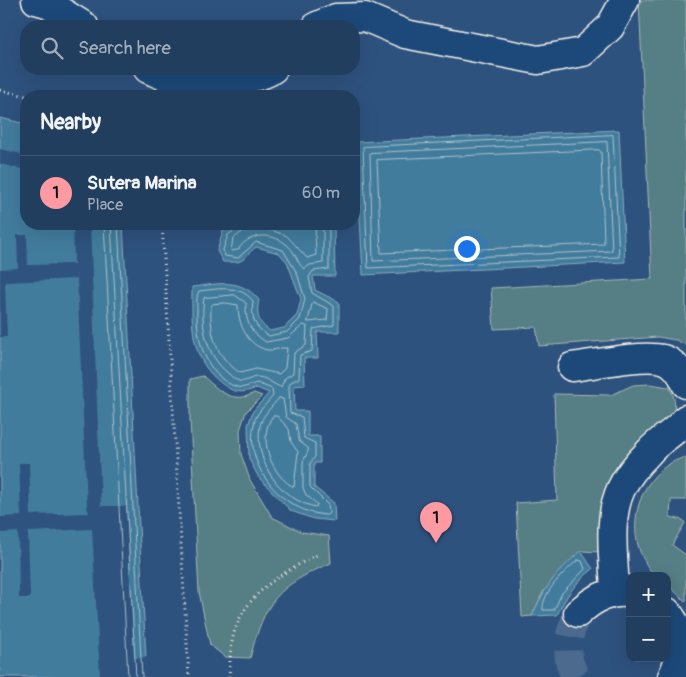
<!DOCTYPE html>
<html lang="en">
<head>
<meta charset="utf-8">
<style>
	:root { --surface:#223e5e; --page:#2e4967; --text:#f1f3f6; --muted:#a2aebc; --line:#3f5773; --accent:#ff9aa2 }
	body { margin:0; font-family:Pangolin,sans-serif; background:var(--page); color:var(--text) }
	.controls { position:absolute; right:15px; bottom:15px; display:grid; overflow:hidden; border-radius:10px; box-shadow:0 5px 20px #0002 }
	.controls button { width:45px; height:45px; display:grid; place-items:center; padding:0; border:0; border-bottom:1px solid var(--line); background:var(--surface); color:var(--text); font:25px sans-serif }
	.you { position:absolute; left:466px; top:248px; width:18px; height:18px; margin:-12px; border:4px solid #fff; border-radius:50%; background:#1a73e8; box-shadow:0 0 0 8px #1a73e833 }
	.badge { display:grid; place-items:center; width:32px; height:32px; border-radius:50%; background:var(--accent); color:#111; font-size:16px; font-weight:700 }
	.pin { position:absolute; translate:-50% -41px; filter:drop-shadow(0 1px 2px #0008) }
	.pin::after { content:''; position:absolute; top:26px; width:18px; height:15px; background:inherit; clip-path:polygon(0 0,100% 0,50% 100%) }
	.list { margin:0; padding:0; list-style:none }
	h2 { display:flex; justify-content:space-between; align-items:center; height:65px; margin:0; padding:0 20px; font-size:21px }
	h2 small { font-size:16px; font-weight:400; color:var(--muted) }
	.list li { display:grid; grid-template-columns:32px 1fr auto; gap:15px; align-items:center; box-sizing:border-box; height:75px; padding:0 20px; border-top:1px solid var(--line) }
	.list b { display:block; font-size:19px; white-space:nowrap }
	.list p { margin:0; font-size:16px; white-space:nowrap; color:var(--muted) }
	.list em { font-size:16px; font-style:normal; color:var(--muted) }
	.icon { flex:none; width:28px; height:28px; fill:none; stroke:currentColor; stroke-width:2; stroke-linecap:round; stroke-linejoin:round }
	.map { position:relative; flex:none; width:686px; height:677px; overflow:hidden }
	.search { position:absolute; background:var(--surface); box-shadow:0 5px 20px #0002; left:20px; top:20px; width:340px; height:55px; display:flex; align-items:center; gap:12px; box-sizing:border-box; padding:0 18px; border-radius:20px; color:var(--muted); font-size:19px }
	.panel { position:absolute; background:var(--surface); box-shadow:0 5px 20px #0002; left:20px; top:90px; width:340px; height:140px; border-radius:20px }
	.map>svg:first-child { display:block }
	.green { fill:#577e85; stroke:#a6b8b6 }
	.water { fill:#437c9d; stroke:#8aabbb }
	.pier { fill:#2e527e }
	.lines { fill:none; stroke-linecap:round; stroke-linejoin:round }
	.shore { stroke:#adc2ca; stroke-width:1 }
	.minor-tunnel { stroke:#4c6a8e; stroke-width:28; stroke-dasharray:28 14; stroke-linecap:butt }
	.minor-casing { stroke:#f4f1e8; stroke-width:31 }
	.path { stroke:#f4f1e8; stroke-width:3; stroke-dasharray:1 4; stroke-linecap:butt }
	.minor { stroke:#1f4a7a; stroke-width:28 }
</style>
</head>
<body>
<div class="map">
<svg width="686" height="677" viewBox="0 0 686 677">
	<rect width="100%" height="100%" fill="#2e527e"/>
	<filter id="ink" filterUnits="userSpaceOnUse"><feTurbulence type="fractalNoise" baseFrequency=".02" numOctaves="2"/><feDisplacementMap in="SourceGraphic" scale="10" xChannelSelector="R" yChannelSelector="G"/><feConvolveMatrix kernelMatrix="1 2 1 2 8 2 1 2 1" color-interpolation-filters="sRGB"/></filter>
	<g filter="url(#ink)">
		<path class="green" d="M 639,0 L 686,0 L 686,345 L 676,340 L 658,337 L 539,346 L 536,327 L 494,329 L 491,288 L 652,279 Z
			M 203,376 C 218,390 233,405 254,393 L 262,396 L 246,412 L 240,430 L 241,454 L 250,480 L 272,517 L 302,532 L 329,536 L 331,563 C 277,586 265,601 250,658 L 225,657 L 210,645 L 199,592 L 190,420 L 190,379 Z
			M 650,384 L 669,387 C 676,399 676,405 672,418 L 601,552 L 581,551 L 543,592 L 532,616 L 522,617 L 516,503 L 557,500 L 554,394 L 611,395 L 633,385 Z
			M 686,457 L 686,500 L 671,500 L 670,517 L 683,520 L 685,523 L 672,545 L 686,555 L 686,602 L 667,584 L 667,576 C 654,576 650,572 644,560 C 623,522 643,468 686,457 Z"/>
		<path class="water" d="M 0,118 L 26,124 L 26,224 L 123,224 L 147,677 L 0,677 Z
			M 619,130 L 625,262 L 363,275 L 356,142 Z
			M 236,224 L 334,224 L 335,276 L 313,276 L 315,290 L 339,302 L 339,332 L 317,332 L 318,358 L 304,358 L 305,385 L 294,386 L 295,411 L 308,411 L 308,436 L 320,436 L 320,463 L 314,463 L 314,487 L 334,503 L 335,521 L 314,519 L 291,511 L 259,478 L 249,459 L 248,425 L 253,411 L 269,393 L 257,388 C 241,394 234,393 221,383 C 189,358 192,324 192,287 C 219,284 240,277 259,300 C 256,315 258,323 270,331 L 284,328 L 297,315 L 301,299 L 287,262 L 279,253 L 256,247 C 239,260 249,263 223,262 L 217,251 L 223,231 Z
			M 581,551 L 593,569 C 576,582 566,596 557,615 L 532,616 C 547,584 554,574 581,551 Z"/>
		<path class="pier" d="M 0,149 L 26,155 L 26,170 L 0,164 Z
			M 73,224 L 90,224 L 101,506 L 126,506 L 134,658 L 148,657 L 149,677 L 100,677 L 92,529 L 28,532 L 30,598 L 19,598 L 18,532 L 0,533 L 0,517 L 21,516 L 19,463 L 29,463 L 31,515 L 89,513 L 87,507 L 77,279 L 5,282 L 7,337 L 0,337 L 0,269 L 18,268 L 17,235 L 27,235 L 28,265 L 74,264 Z"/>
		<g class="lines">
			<path class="shore" d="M 613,135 L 619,257 L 368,268 L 363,147 Z
				M 607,142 L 612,251 L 373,261 L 370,153 Z
				M 599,150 L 601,152 L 604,244 L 381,253 L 377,160 Z
				M 104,224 L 128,677
				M 111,224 L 136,677
				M 118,224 L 142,677
				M 238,224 L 236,229 L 228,235 L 223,250 L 225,256 L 238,258 L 256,242 L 283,250 L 297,273 L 305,299 L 300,319 L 287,332 L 269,336 C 254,327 251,318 253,301 C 240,284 218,289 199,291 C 196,296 197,304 197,310 C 196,338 205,374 234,386 C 242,390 250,385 257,383 L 272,389 L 273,396 C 266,405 256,412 254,424 C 244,468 284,513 327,515 L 329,513 L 328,505 L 310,487 L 310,463 L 315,457 L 315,443 L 304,438 L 302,417 L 290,413 L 289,386 L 291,382 L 299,378 L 300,355 L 312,351 L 313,329 L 334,325 L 334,306 L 312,293 L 309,277 L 313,271 L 329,269 L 329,224
				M 244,224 L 242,232 L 233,239 L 231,251 L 238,250 C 248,233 271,232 286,244 C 295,250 297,263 304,269 L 310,265 L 323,263 L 323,224
				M 251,224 L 253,228 L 271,230 L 287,236 L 307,258 L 316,255 L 315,224
				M 235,295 L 246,303 C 245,321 250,332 266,342 L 288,338 L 303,325 L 307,326 L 306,345 L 294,353 L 293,373 L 285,378 L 281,387 C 273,385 267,377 257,377 C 251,377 245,383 239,381 C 235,380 232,377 229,374 C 206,356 200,326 204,298 Z
				M 313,302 L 328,309 L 327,320 L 308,322 Z
				M 226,303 L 238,305 C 238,323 246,345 267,350 C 274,351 280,347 287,348 L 285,368 L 279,374 L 256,369 L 240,373 C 215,355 210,336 211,306 L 213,304 Z
				M 279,398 L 283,399 L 286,417 L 296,424 L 299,441 L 309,449 L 303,462 L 303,488 L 306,495 L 317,504 L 316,507 C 280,500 254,462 260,426 C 262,415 272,407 279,398 Z
				M 273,416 L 277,416 L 289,429 L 291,442 L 298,452 L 294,487 C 272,477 256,436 273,416 Z
				M 578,560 L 582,561 L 585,569 L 562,593 L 554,610 L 543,610 C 541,593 566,570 578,560 Z"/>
			<path class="minor-tunnel" d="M 576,677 C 563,656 568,634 578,613"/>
			<defs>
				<path id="minor" d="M 36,0 L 47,3 L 84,26
					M 317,26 L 336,18 L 365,17 L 405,34 L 538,60 L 583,52 L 610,27 L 625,0
					M 148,69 C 158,73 171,80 181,81 C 202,84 257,82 273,69
					M 572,367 C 596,364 641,354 663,359 C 674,362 682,373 686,384
					M 615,592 C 614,559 607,519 621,489 C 627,476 639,462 649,452 C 660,439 675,433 686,419
					M 667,612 C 684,631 683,655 672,677
					M 578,613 C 594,598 608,591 630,593"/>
			</defs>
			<use href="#minor" class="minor-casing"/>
			<path class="path" d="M 0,90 L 26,96
				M 162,224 L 189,677
				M 229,677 C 230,665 230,653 232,642 C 240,596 281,573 319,554"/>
			<use href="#minor" class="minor"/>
		</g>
	</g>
</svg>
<div class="controls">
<button>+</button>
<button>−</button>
</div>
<div class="you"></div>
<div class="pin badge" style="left:436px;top:543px">1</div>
<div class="search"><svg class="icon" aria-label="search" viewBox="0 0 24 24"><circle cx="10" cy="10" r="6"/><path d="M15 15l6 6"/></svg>Search here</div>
<section class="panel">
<h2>Nearby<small></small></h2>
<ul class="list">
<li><span class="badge">1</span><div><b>Sutera Marina</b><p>Place</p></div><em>60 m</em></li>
</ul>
</section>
</div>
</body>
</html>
